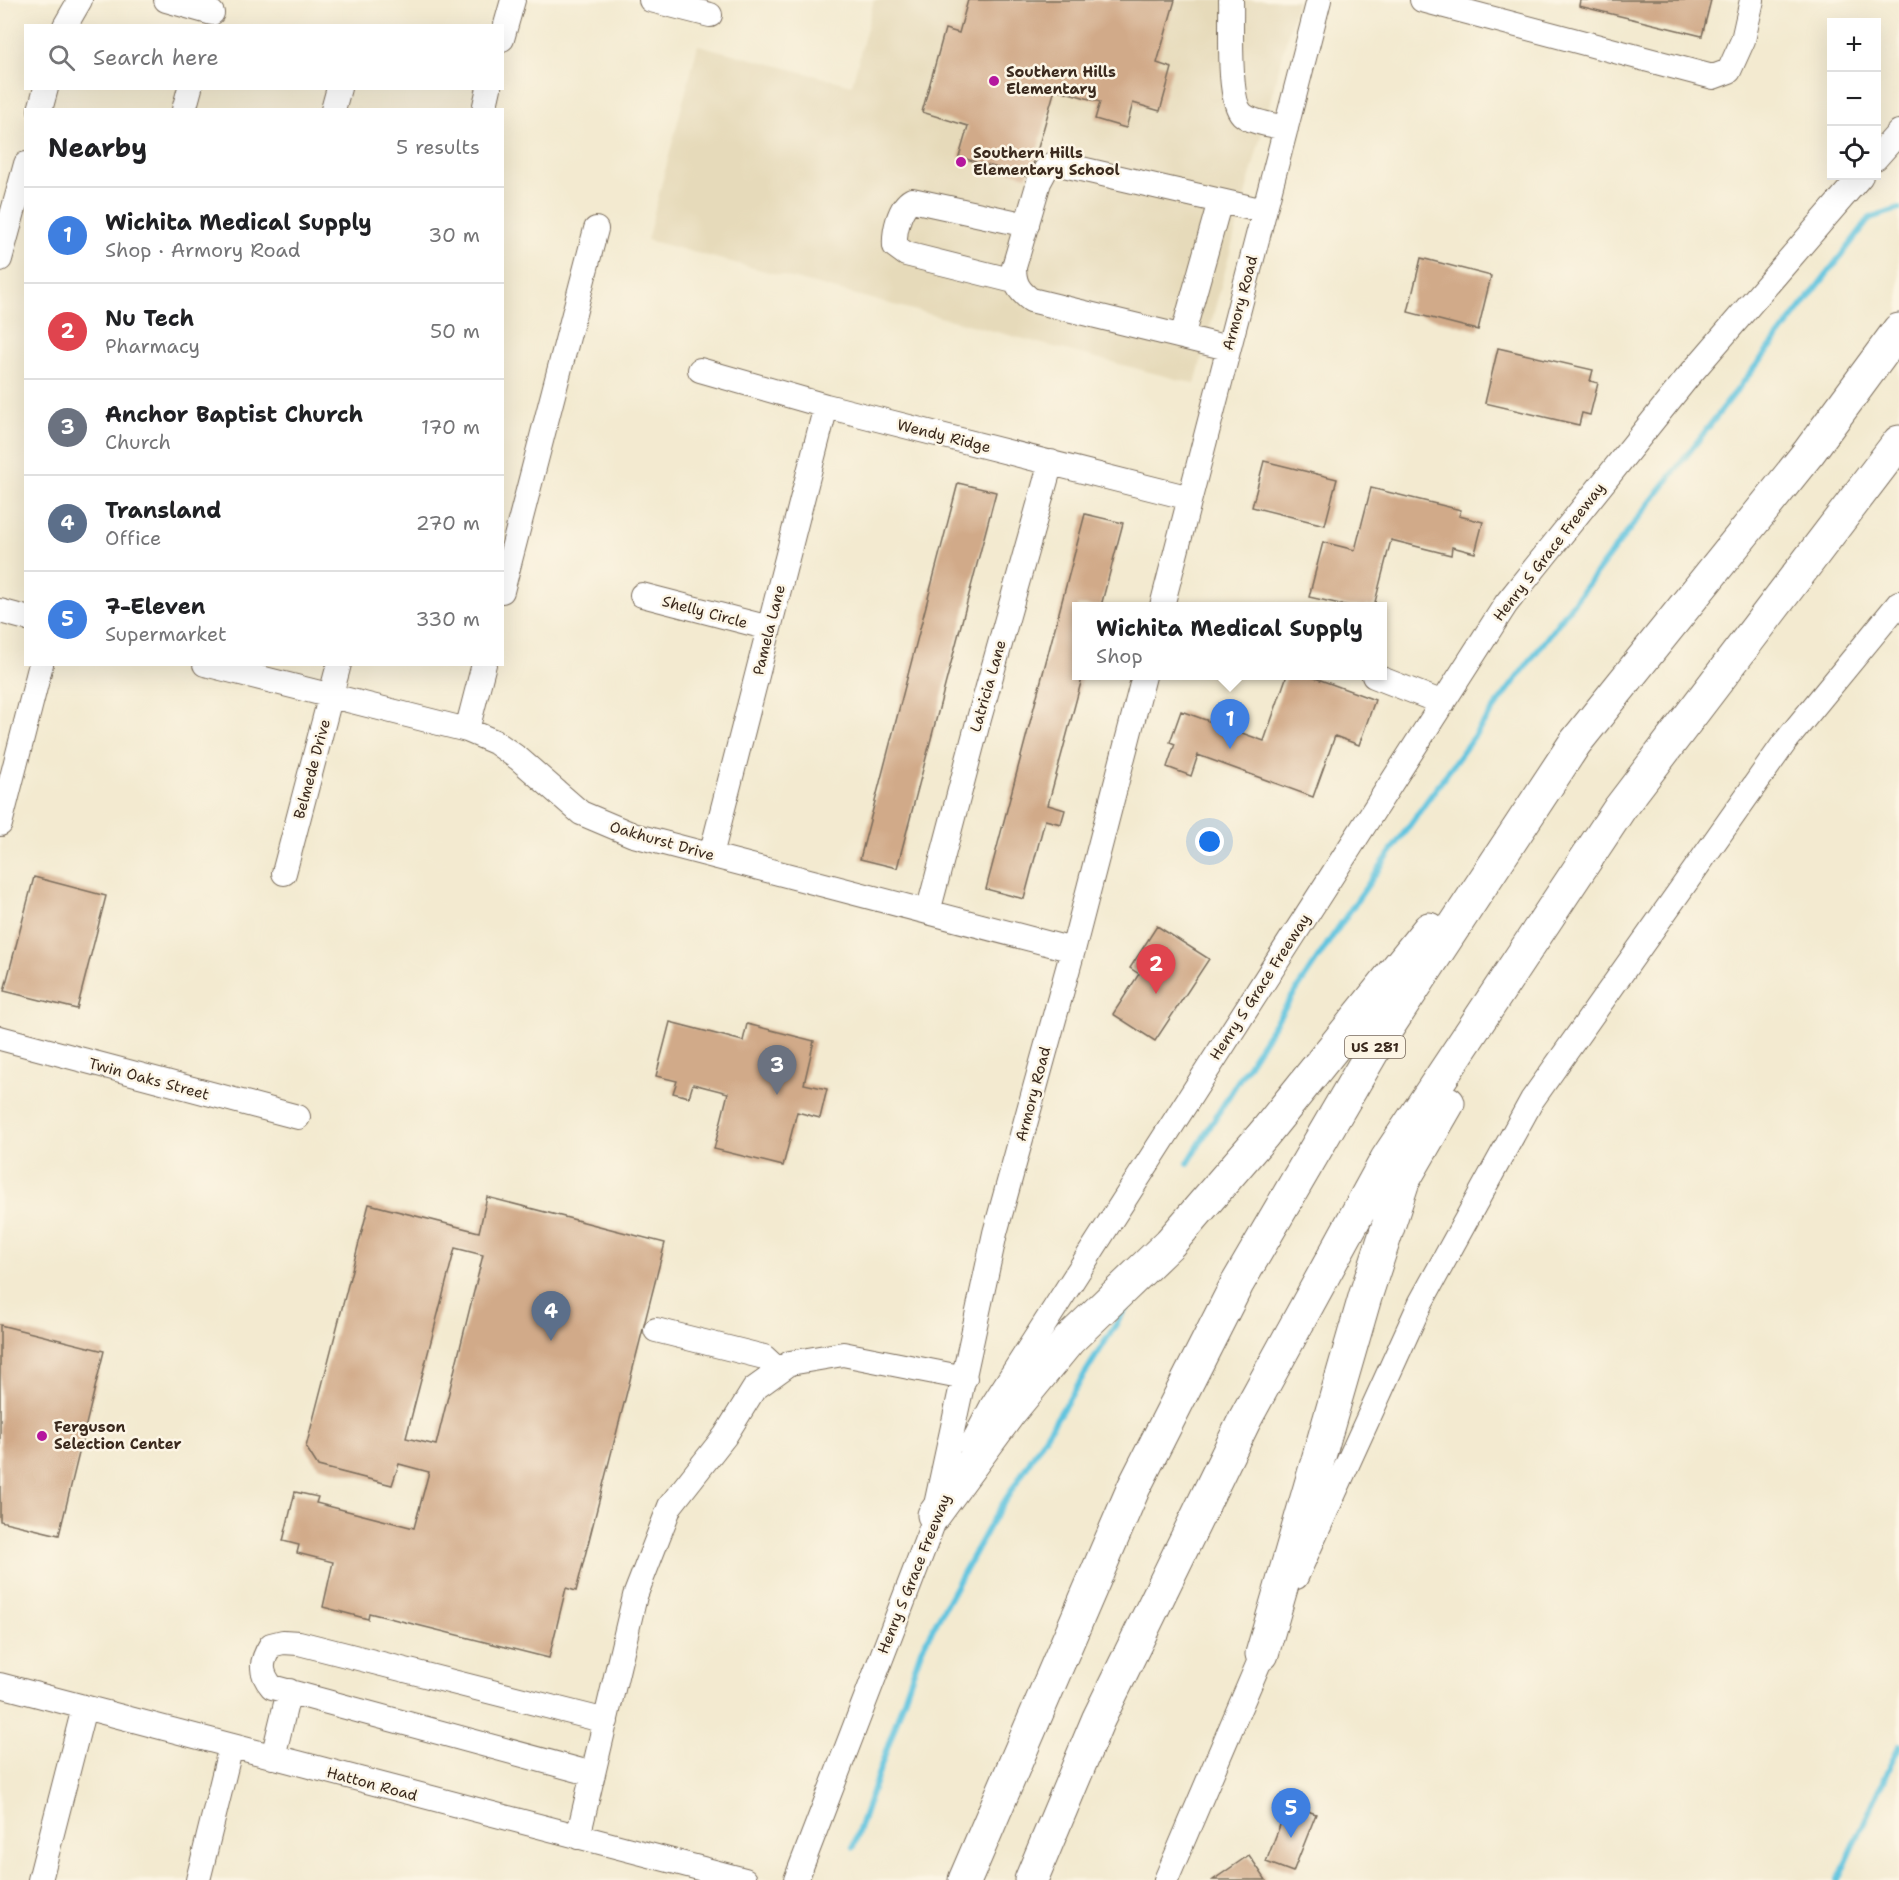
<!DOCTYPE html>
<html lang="en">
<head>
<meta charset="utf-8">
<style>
	:root { --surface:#fff; --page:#f2f2f2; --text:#202124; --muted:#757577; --line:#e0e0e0; --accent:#db2777 }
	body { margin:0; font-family:"Shantell Sans",sans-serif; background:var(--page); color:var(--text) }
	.controls { position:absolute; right:18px; top:18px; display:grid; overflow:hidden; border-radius:0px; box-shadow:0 6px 24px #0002 }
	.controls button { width:54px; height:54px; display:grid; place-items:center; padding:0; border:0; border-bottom:2px solid var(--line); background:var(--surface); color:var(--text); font:30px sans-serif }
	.you { position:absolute; left:1210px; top:842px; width:21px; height:21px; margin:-15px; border:4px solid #fff; border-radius:50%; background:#1a73e8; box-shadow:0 0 0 9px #1a73e833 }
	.badge { display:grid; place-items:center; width:39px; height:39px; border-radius:50%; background:var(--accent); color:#fff; font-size:20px; font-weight:700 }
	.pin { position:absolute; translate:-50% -50px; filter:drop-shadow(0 2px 3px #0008) }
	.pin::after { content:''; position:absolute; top:32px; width:21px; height:18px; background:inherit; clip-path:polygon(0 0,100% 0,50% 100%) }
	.popup { position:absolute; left:1072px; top:602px; width:315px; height:78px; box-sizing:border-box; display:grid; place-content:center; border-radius:0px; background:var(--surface); filter:drop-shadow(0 2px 4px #0005); font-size:20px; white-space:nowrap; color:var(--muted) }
	.popup b { font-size:22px; color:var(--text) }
	.popup::after { content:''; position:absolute; left:50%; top:100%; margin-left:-12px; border:12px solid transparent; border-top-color:var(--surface) }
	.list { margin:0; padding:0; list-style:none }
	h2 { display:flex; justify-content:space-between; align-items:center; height:78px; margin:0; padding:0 24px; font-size:26px }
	h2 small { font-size:20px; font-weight:400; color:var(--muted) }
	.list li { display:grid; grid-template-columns:39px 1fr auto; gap:18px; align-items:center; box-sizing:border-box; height:96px; padding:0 24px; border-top:2px solid var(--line) }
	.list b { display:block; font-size:22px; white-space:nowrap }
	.list p { margin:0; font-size:20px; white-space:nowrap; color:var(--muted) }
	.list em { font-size:20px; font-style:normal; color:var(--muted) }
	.icon { flex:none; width:33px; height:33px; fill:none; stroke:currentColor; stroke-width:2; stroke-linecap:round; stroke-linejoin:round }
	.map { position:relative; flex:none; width:1899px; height:1880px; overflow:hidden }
	.search { position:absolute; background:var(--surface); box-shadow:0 6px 24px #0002; left:24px; top:24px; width:480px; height:66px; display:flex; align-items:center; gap:15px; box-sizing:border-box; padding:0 21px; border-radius:0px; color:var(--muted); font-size:22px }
	.panel { position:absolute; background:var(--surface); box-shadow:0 6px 24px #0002; left:24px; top:108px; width:480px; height:558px; border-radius:0px }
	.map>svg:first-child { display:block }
	.built { fill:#e6daba }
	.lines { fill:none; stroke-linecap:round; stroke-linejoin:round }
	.stream { stroke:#61c4df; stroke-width:6 }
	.building { fill:#d1aa89; fill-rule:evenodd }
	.minor-casing { stroke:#7b6d5c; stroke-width:26 }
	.highway-casing { stroke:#7b6d5c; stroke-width:35 }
	.minor { stroke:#fff; stroke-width:24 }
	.highway { stroke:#fff; stroke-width:33 }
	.poi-dot { fill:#b5179e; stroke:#fcf5e5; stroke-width:2 }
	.labels { text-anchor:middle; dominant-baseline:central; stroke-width:5; stroke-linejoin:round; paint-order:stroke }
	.shield { fill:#fcf5e5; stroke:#75675a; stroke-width:1.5 }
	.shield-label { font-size:14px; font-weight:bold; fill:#3b2a1e }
	.poi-label { font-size:15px; font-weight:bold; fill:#3b2a1e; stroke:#fcf5e5; text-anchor:start }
	.street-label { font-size:15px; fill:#3b2a1e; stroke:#fcf5e5 }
</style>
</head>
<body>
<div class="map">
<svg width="1899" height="1880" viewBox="0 0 1899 1880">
	<rect width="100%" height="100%" fill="#fcf5e5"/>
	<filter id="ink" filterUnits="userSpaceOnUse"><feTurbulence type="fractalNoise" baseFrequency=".0167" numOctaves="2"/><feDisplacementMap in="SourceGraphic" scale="12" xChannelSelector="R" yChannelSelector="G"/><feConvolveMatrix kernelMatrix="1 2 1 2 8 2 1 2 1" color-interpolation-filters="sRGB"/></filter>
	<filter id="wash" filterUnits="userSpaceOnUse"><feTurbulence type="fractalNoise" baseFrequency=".008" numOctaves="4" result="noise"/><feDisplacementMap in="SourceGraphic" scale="24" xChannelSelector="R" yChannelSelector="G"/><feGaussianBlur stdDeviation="1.35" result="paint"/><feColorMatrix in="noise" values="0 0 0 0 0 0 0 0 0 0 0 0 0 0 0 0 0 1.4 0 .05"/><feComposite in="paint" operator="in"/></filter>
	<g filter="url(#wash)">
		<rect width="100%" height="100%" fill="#f3ead0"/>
		<path class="built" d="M 874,0 L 1297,0 L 1195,384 L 647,240 L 698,45 L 852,85 Z"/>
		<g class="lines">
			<path class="stream" d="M 1188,1163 C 1387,828 1634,526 1870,218 L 1899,209
				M 853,1847 L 921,1650 L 989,1526 L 1130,1302
				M 1838,1880 L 1899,1746"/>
		</g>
		<g id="blocks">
			<path class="building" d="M 968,0 L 1175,0 L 1157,63 L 1172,68 L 1160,111 L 1133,103 L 1126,128 L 1095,119 L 1100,102 L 1055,89 L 1034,162 L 1026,176 L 959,157 L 968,126 L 922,112 L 945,29 L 959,33 Z
				M 1580,0 L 1711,0 L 1702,36 L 1579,6 Z
				M 1421,258 L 1491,276 L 1478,330 L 1408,312 Z
				M 1498,348 L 1593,370 L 1590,381 L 1598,383 L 1590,415 L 1582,413 L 1579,425 L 1485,403 Z
				M 1264,461 L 1337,479 L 1325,525 L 1252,507 Z
				M 958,483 L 996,492 L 897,868 L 860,859 Z
				M 1371,488 L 1461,510 L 1459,516 L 1483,522 L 1475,553 L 1452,547 L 1451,555 L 1391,540 L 1374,606 L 1349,606 L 1309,597 L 1323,542 L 1355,550 Z
				M 1085,514 L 1123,523 L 1101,606 L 1077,606 L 1077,675 L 1083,675 L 1048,805 L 1065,810 L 1061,824 L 1045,820 L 1024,899 L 986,889 Z
				M 1287,675 L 1307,675 L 1375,700 L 1359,745 L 1335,736 L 1313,797 L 1198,755 L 1191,776 L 1167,767 L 1175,744 L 1170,742 L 1181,711 L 1264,741 Z
				M 34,877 L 106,896 L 77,1009 L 4,991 Z
				M 1157,926 L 1209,959 L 1155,1041 L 1113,1014 L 1139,974 L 1130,968 Z
				M 670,1022 L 743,1041 L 747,1024 L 814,1041 L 804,1084 L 827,1089 L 820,1118 L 797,1112 L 783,1166 L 714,1149 L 728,1093 L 693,1084 L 689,1097 L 673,1093 L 677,1081 L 656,1076 Z
				M 487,1197 L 665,1243 L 576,1591 L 566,1588 L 549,1658 L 369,1613 L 368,1619 L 323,1607 L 333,1562 L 297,1553 L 299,1545 L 283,1541 L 295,1492 L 318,1497 L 316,1503 L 414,1528 L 429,1472 L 399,1464 L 392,1485 L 318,1466 L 306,1447 L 369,1204 L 479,1232 ZM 455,1248 L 483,1255 L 436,1445 L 406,1438 Z
				M 0,1325 L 104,1351 L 59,1535 L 0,1521 Z
				M 1288,1804 L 1316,1814 L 1293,1872 L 1266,1862 Z
				M 1249,1855 L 1266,1880 L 1213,1880 Z"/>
		</g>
	</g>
	<g filter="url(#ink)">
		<use href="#blocks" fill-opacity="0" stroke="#7b6d5c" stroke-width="1.5"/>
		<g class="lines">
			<defs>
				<path id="minor" d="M 166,0 L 212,13
					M 651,0 L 710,15
					M 1231,0 C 1232,23 1227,99 1242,114 C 1252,123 1273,125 1286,128
					M 1422,0 L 1713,77 L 1729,71 L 1743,40 L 1752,0
					M 65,26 L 80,0
					M 502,39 L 513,0
					M 40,110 L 46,88
					M 184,110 L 190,88
					M 333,110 L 339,88
					M 484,110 L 489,88
					M 1876,158 L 1899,132
					M 0,259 L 26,164
					M 1014,281 L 906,254 L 895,246 C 894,232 899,207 912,200 L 1027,225
					M 1182,337 L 1220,201
					M 1228,348 L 1031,300 C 1018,290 1014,283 1014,267 L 1039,182 L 1046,169 L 1055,163 L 1264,211
					M 700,370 L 826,406 L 1190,498
					M 502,591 L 596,229
					M 642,595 L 769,628
					M 1162,606 L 1319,0
					M 0,611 L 26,618
					M 205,664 L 467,730 L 495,742 L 519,759 L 581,813 L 633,835 L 1073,950
					M 1374,676 L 1443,703
					M 467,730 L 484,664
					M 0,824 L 41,664
					M 711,855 L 826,406
					M 284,873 L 339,664
					M 928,912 L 977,726 L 1051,462
					M 0,1038 L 298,1117
					M 656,1330 L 764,1357 L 779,1371
					M 971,1446 L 992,1406 L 1506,604 L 1687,378 L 1861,176
					M 936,1505 L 995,1233 L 1073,950 L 1144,676
					M 1296,1577 L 1421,1302 L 1532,1100 L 1785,742 L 1899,603
					M 0,1685 L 745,1880
					M 273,1757 L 289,1691
					M 593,1774 L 272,1687 C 259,1672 261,1661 271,1645 L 283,1642 L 299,1643 L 606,1721
					M 578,1837 L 635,1596 L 670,1506 L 725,1436 L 754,1389 L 790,1363 L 843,1354 L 965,1378
					M 40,1880 L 84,1708
					M 198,1880 L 231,1746
					M 796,1880 L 942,1500
					M 1166,1880 L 1269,1639"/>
				<path id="highway" d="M 934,1515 L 1009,1413 L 1069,1340 L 1170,1243 L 1264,1134 L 1429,929
					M 1262,1654 L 1365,1297 L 1403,1181 L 1448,1103
					M 965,1880 L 1134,1487 L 1237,1284 L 1378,1042 L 1575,743 L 1809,452 L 1899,330
					M 1031,1880 L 1098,1720 L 1245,1419 L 1387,1159 L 1620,808 L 1899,442"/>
			</defs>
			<use href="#minor" class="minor-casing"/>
			<use href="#highway" class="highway-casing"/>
			<use href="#minor" class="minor"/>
			<use href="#highway" class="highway"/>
		</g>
	</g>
	<g class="poi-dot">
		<circle cx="994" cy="81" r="6"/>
		<circle cx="961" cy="162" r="6"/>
		<circle cx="42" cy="1436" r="6"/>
	</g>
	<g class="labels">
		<rect class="shield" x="1345" y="1036" width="60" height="22" rx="4.5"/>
		<g class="shield-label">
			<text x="1375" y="1047">US 281</text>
		</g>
		<g class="poi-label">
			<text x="1006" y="72">Southern Hills<tspan x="1006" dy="17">Elementary</tspan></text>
			<text x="973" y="153">Southern Hills<tspan x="973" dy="17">Elementary School</tspan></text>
			<text x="54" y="1427">Ferguson<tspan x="54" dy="17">Selection Center</tspan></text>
		</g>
		<g class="street-label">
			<text transform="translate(1240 303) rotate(-75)">Armory Road</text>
			<text transform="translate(944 436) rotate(14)">Wendy Ridge</text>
			<text transform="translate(1549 552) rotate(-52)">Henry S Grace Freeway</text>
			<text transform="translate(705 612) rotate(15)">Shelly Circle</text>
			<text transform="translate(769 630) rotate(-76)">Pamela Lane</text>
			<text transform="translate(988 686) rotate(-74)">Latricia Lane</text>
			<text transform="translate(312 769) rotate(-75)">Belmede Drive</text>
			<text transform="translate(662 841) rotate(16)">Oakhurst Drive</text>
			<text transform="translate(1260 987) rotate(-57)">Henry S Grace Freeway</text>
			<text transform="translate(149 1079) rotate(15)">Twin Oaks Street</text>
			<text transform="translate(1033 1094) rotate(-75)">Armory Road</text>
			<text transform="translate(914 1574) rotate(-68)">Henry S Grace Freeway</text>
			<text transform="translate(372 1784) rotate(15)">Hatton Road</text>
		</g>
	</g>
</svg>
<div class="controls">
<button>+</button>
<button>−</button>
<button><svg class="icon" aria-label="locate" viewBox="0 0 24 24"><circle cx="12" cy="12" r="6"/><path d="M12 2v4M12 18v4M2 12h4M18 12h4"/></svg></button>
</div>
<div class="you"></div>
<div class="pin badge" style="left:1230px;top:749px;background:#3f7fe0">1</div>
<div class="popup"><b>Wichita Medical Supply</b>Shop</div>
<div class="pin badge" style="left:1156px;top:994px;background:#e0444e">2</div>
<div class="pin badge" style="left:777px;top:1095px;background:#6b7280">3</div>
<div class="pin badge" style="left:551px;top:1341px;background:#5c6f8a">4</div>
<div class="pin badge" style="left:1291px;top:1838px;background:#3f7fe0">5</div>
<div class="search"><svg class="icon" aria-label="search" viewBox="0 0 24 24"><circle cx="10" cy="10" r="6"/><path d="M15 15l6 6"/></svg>Search here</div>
<section class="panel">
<h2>Nearby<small>5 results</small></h2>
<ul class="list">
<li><span class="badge" style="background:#3f7fe0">1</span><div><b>Wichita Medical Supply</b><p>Shop · Armory Road</p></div><em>30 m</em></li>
<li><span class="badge" style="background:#e0444e">2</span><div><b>Nu Tech</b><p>Pharmacy</p></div><em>50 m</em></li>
<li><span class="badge" style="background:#6b7280">3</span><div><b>Anchor Baptist Church</b><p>Church</p></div><em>170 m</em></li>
<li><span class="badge" style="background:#5c6f8a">4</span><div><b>Transland</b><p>Office</p></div><em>270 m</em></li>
<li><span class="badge" style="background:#3f7fe0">5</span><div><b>7-Eleven</b><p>Supermarket</p></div><em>330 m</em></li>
</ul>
</section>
</div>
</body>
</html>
